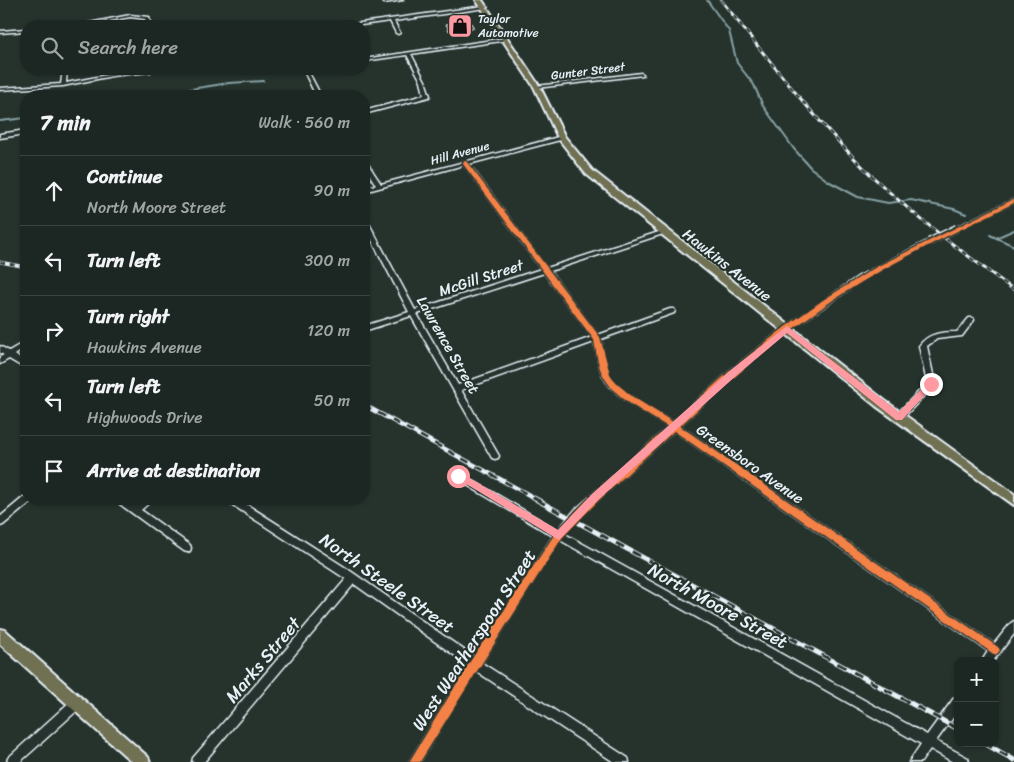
<!DOCTYPE html>
<html lang="en">
<head>
<meta charset="utf-8">
<style>
	:root { --surface:#1c2622; --page:#29322f; --text:#f1f3f6; --muted:#a0a5a5; --line:#3a4340 }
	body { margin:0; font-family:Sriracha,sans-serif; background:var(--page); color:var(--text) }
	.controls { position:absolute; right:15px; bottom:15px; display:grid; overflow:hidden; border-radius:10px; box-shadow:0 1px 4px #0004 }
	.controls button { width:45px; height:45px; display:grid; place-items:center; padding:0; border:0; border-bottom:1px solid var(--line); background:var(--surface); color:var(--text); font:25px sans-serif }
	.stop { position:absolute; width:15px; height:15px; margin:-11px; border:4px solid #ff9aa2; border-radius:50%; background:#fff }
	.stop.end { background:#ff9aa2; border-color:#fff; box-shadow:0 1px 5px #0008 }
	.list { margin:0; padding:0; list-style:none }
	h2 { display:flex; justify-content:space-between; align-items:center; height:65px; margin:0; padding:0 20px; font-size:21px }
	h2 small { font-size:16px; font-weight:400; color:var(--muted) }
	.list li { display:grid; grid-template-columns:32px 1fr auto; gap:15px; align-items:center; box-sizing:border-box; height:70px; padding:0 20px; border-top:1px solid var(--line) }
	.list b { display:block; font-size:19px; white-space:nowrap }
	.list p { margin:0; font-size:16px; white-space:nowrap; color:var(--muted) }
	.list em { font-size:16px; font-style:normal; color:var(--muted) }
	.icon { flex:none; width:28px; height:28px; fill:none; stroke:currentColor; stroke-width:2; stroke-linecap:round; stroke-linejoin:round }
	.map { position:relative; flex:none; width:1014px; height:762px; overflow:hidden }
	.search { position:absolute; background:var(--surface); box-shadow:0 1px 4px #0004; left:20px; top:20px; width:350px; height:55px; display:flex; align-items:center; gap:12px; box-sizing:border-box; padding:0 18px; border-radius:20px; color:var(--muted); font-size:19px }
	.panel { position:absolute; background:var(--surface); box-shadow:0 1px 4px #0004; left:20px; top:90px; width:350px; height:415px; border-radius:20px }
	.map>svg:first-child { display:block }
	.lines { fill:none; stroke-linecap:round; stroke-linejoin:round }
	.stream { stroke:#87a1a4; stroke-width:2 }
	.building { fill:#625d4b; stroke:#e8f1f8 }
	.minor-casing { stroke:#e8f1f8; stroke-width:3 }
	.major-casing { stroke:#e8f1f8; stroke-width:4 }
	.minor { fill:#26332d; fill-rule:evenodd }
	.major { fill:#706f52; fill-rule:evenodd }
	.rail-far2-casing { stroke:#e8f1f8; stroke-width:3 }
	.rail-far1-casing { stroke:#e8f1f8; stroke-width:4.5 }
	.rail-casing { stroke:#e8f1f8; stroke-width:5 }
	.rail-far2 { stroke:#26332d; stroke-width:2; stroke-dasharray:5; stroke-linecap:butt }
	.rail-far1 { stroke:#26332d; stroke-width:2.5; stroke-dasharray:8; stroke-linecap:butt }
	.rail { stroke:#26332d; stroke-width:3; stroke-dasharray:9; stroke-linecap:butt }
	.minor-bridge-casing { stroke:#e8f1f8; stroke-width:9; stroke-linecap:butt }
	.minor-bridge { stroke:#26332d; stroke-width:6 }
	.cycleway-casing { stroke:#26332d; stroke-width:3 }
	.cycleway { fill:#f48246; fill-rule:evenodd }
	.route { fill:#ff9aa2 }
	.labels { text-anchor:middle; dominant-baseline:central; stroke-width:4.5; stroke-linejoin:round; paint-order:stroke }
	.far-poi-label { font-size:12px; fill:#e8f1f8; stroke:#26332d; text-anchor:start }
	.far-street-label { font-size:12px; fill:#e8f1f8; stroke:#26332d }
	.street-label { font-size:15px; fill:#e8f1f8; stroke:#26332d }
	.near-street-label { font-size:18px; fill:#e8f1f8; stroke:#26332d }
</style>
</head>
<body>
<div class="map">
<svg width="1014" height="762" viewBox="0 0 1014 762">
	<rect width="100%" height="100%" fill="#26332d"/>
	<filter id="ink" filterUnits="userSpaceOnUse"><feTurbulence type="fractalNoise" baseFrequency=".02" numOctaves="2"/><feDisplacementMap in="SourceGraphic" scale="10" xChannelSelector="R" yChannelSelector="G"/><feConvolveMatrix kernelMatrix="1 2 1 2 8 2 1 2 1" color-interpolation-filters="sRGB"/></filter>
	<g filter="url(#ink)">
		<g class="lines">
			<path class="stream" d="M 707,0 L 729,31 L 737,63 L 754,85 L 763,106 L 794,149 L 811,168 L 828,181 L 858,197 L 888,203 L 911,200 L 954,209 L 966,214
				M 146,96 L 229,83 L 263,81
				M 0,121 L 26,118
				M 990,235 L 1014,246
				M 998,237 L 1014,230"/>
		</g>
		<path class="building" d="M 470,21 L 474,28 L 449,31 L 446,24 Z"/>
		<g class="lines">
			<defs>
				<path id="minor" d="M 381,0 L 403,0 L 384,3 Z
					M 484,6 L 486,6 L 486,8 L 394,21 L 400,33 L 398,34 L 396,33 L 390,21 L 354,26 L 344,26 L 346,25 Z
					M 130,15 L 149,17 L 151,26 L 147,26 L 145,19 L 130,17 L 82,26 L 74,26 Z
					M 26,29 L 26,31 L 0,33 L 0,31 Z
					M 506,38 L 508,39 L 508,40 L 411,54 L 425,81 L 430,96 L 429,97 L 364,114 L 364,111 L 424,95 L 421,81 L 407,55 L 364,61 L 364,59 Z
					M 63,69 L 67,69 L 66,83 L 112,74 L 148,70 L 148,69 L 152,69 L 152,71 L 150,72 L 112,76 L 63,86 L 0,90 L 0,88 L 61,84 Z
					M 303,69 L 307,69 L 321,96 L 316,96 Z
					M 641,73 L 643,74 L 643,75 L 537,88 L 535,87 L 537,86 Z
					M 26,130 L 26,134 L 0,138 L 0,134 Z
					M 562,136 L 565,138 L 564,139 L 469,164 L 547,268 L 662,231 L 666,231 L 666,233 L 550,271 L 598,335 L 670,309 L 674,309 L 675,311 L 674,313 L 601,339 C 603,350 605,363 609,373 C 616,391 657,412 673,422 L 732,369 L 785,327 L 859,276 L 927,241 L 931,241 L 931,243 L 863,280 L 789,331 L 738,373 L 680,426 L 994,644 L 1011,623 L 1014,621 L 1014,634 L 993,661 L 982,661 L 988,651 L 674,431 L 581,516 L 565,534 L 927,735 L 954,698 L 958,697 L 958,711 L 936,741 L 968,758 L 969,762 L 953,762 L 930,749 L 921,762 L 909,762 L 921,744 L 560,540 L 482,663 L 628,758 L 629,762 L 614,762 L 476,671 L 420,762 L 409,762 L 468,665 L 354,584 L 204,762 L 192,762 L 193,758 L 346,579 L 228,502 L 227,499 L 238,499 L 346,568 L 474,657 L 553,536 L 455,478 L 454,476 L 455,474 L 458,472 L 461,474 L 558,530 L 575,510 L 668,427 C 648,414 614,398 603,376 C 598,366 597,353 594,342 L 461,390 L 499,456 L 498,458 L 495,459 L 492,458 L 411,316 L 364,331 L 364,326 L 409,312 L 364,225 L 364,218 L 367,220 L 415,310 L 541,269 L 464,165 L 364,192 L 364,188 L 376,185 L 364,166 L 364,160 L 366,161 L 381,184 ZM 544,273 L 592,337 L 458,385 L 417,314 Z
					M 1014,199 L 1014,203 L 959,229 L 957,230 L 954,228 Z
					M 969,318 L 973,318 L 974,320 L 962,336 L 937,339 L 927,346 L 935,384 L 902,419 L 896,419 L 895,417 L 896,415 L 927,383 L 919,346 C 928,333 942,332 957,332 Z
					M 26,341 L 26,347 L 15,355 L 26,363 L 26,369 L 9,359 L 0,364 L 0,357 L 4,355 L 0,353 L 0,346 L 9,351 Z
					M 25,496 L 26,496 L 26,499 L 32,499 L 31,502 L 3,525 L 0,526 L 0,517 Z
					M 116,499 L 126,499 L 135,505 L 141,499 L 151,499 L 150,502 L 141,510 L 190,545 L 191,548 L 190,551 L 187,552 L 184,551 L 117,502 Z
					M 77,698 L 81,699 L 82,703 L 81,707 L 20,762 L 7,762 L 8,758 L 73,699 Z"/>
				<path id="major" d="M 476,0 L 482,0 L 540,87 L 565,137 L 592,170 L 884,400 L 1014,494 L 1014,505 L 876,406 L 586,174 L 558,138 L 534,87 Z
					M 0,629 L 5,630 L 148,757 L 150,762 L 132,762 L 0,644 Z"/>
			</defs>
			<use href="#minor" class="minor-casing"/>
			<use href="#major" class="major-casing"/>
			<use href="#minor" class="minor"/>
			<use href="#major" class="major"/>
			<defs>
				<path id="rail-far2" d="M 721,0 C 769,60 816,122 872,176 C 916,218 965,254 1014,290
					M 0,262 L 26,267"/>
				<path id="rail-far1" d="M 364,405 L 540,501"/>
				<path id="rail" d="M 537,500 L 958,729
					M 984,743 L 1014,760"/>
			</defs>
			<use href="#rail-far2" class="rail-far2-casing"/>
			<use href="#rail-far1" class="rail-far1-casing"/>
			<use href="#rail" class="rail-casing"/>
			<use href="#rail-far2" class="rail-far2"/>
			<use href="#rail-far1" class="rail-far1"/>
			<use href="#rail" class="rail"/>
			<defs>
				<path id="minor-bridge" d="M 929,242 L 957,228"/>
			</defs>
			<use href="#minor-bridge" class="minor-bridge-casing"/>
			<use href="#minor-bridge" class="minor-bridge"/>
			<defs>
				<path id="cycleway" d="M 465,161 L 467,162 L 600,337 L 610,374 L 616,383 L 633,397 L 673,422 L 732,369 L 785,327 L 823,300 L 876,267 L 1014,199 L 1014,203 C 951,235 885,264 826,305 C 774,341 727,383 680,426 L 998,647 L 1000,650 L 998,653 L 995,655 L 992,653 L 674,431 L 599,500 L 562,538 L 479,668 L 420,762 L 409,762 L 471,660 L 556,532 L 593,494 L 668,427 C 647,414 616,399 604,377 C 598,368 596,351 594,340 L 463,164 L 463,162 Z"/>
			</defs>
			<use href="#cycleway" class="cycleway-casing"/>
			<use href="#cycleway" class="cycleway"/>
		</g>
	</g>
	<path class="route" d="M 787,326 L 899,412 L 928,382 L 935,384 L 902,420 L 896,420 L 787,333 L 738,374 L 599,499 L 559,540 L 453,476 L 458,472 L 461,473 L 558,530 L 592,494 L 732,369 Z"/>
	<defs>
		<symbol id="shop-square" viewBox="-11 -11 22 22"><rect x="-9" y="-9" width="18" height="18" rx="4" fill="#ff9aa2" stroke="#26332d"/><path d="M-5-2.5h2.3a2.7 3.5 0 0 1 5.4 0H5L5.5 6h-11ZM-1.5-2.5h3a1.5 2.3 0 0 0-3 0Z" fill="#111"/></symbol>
	</defs>
	<g fill-rule="evenodd">
		<use href="#shop-square" x="446" y="12" width="28" height="28"/>
	</g>
	<g class="labels">
		<g class="far-poi-label">
			<text x="478" y="19">Taylor<tspan x="478" dy="14">Automotive</tspan></text>
		</g>
		<g class="far-street-label">
			<text transform="translate(588 71) rotate(-7)">Gunter Street</text>
			<text transform="translate(460 153) rotate(-15)">Hill Avenue</text>
		</g>
		<g class="street-label">
			<text transform="translate(727 265) rotate(38)">Hawkins Avenue</text>
			<text transform="translate(481 278) rotate(-18)">McGill Street</text>
			<text transform="translate(448 345) rotate(60)">Lawrence Street</text>
			<text transform="translate(750 464) rotate(35)">Greensboro Avenue</text>
		</g>
		<g class="near-street-label">
			<text transform="translate(387 583) rotate(35)">North Steele Street</text>
			<text transform="translate(718 606) rotate(29)">North Moore Street</text>
			<text transform="translate(474 640) rotate(-57)">West Weatherspoon Street</text>
			<text transform="translate(263 660) rotate(-50)">Marks Street</text>
		</g>
	</g>
</svg>
<div class="controls">
<button>+</button>
<button>−</button>
</div>
<div class="stop" style="left:458px;top:476px"></div>
<div class="stop end" style="left:931px;top:384px"></div>
<div class="search"><svg class="icon" aria-label="search" viewBox="0 0 24 24"><circle cx="10" cy="10" r="6"/><path d="M15 15l6 6"/></svg>Search here</div>
<section class="panel">
<h2>7 min<small>Walk · 560 m</small></h2>
<ul class="list">
<li><svg class="icon" aria-label="ahead" viewBox="0 0 24 24"><path d="M12 20V5M6 11l6-6 6 6"/></svg><div><b>Continue</b><p>North Moore Street</p></div><em>90 m</em></li>
<li><svg class="icon" aria-label="left" viewBox="0 0 24 24"><path d="M17 20v-9H6M10 6l-5 5 5 5"/></svg><div><b>Turn left</b></div><em>300 m</em></li>
<li><svg class="icon" aria-label="right" viewBox="0 0 24 24"><path d="M7 20v-9h11M14 6l5 5-5 5"/></svg><div><b>Turn right</b><p>Hawkins Avenue</p></div><em>120 m</em></li>
<li><svg class="icon" aria-label="left" viewBox="0 0 24 24"><path d="M17 20v-9H6M10 6l-5 5 5 5"/></svg><div><b>Turn left</b><p>Highwoods Drive</p></div><em>50 m</em></li>
<li><svg class="icon" aria-label="arrive" viewBox="0 0 24 24"><path d="M6 21V4h12l-3 4 3 4H6"/></svg><div><b>Arrive at destination</b></div></li>
</ul>
</section>
</div>
</body>
</html>
